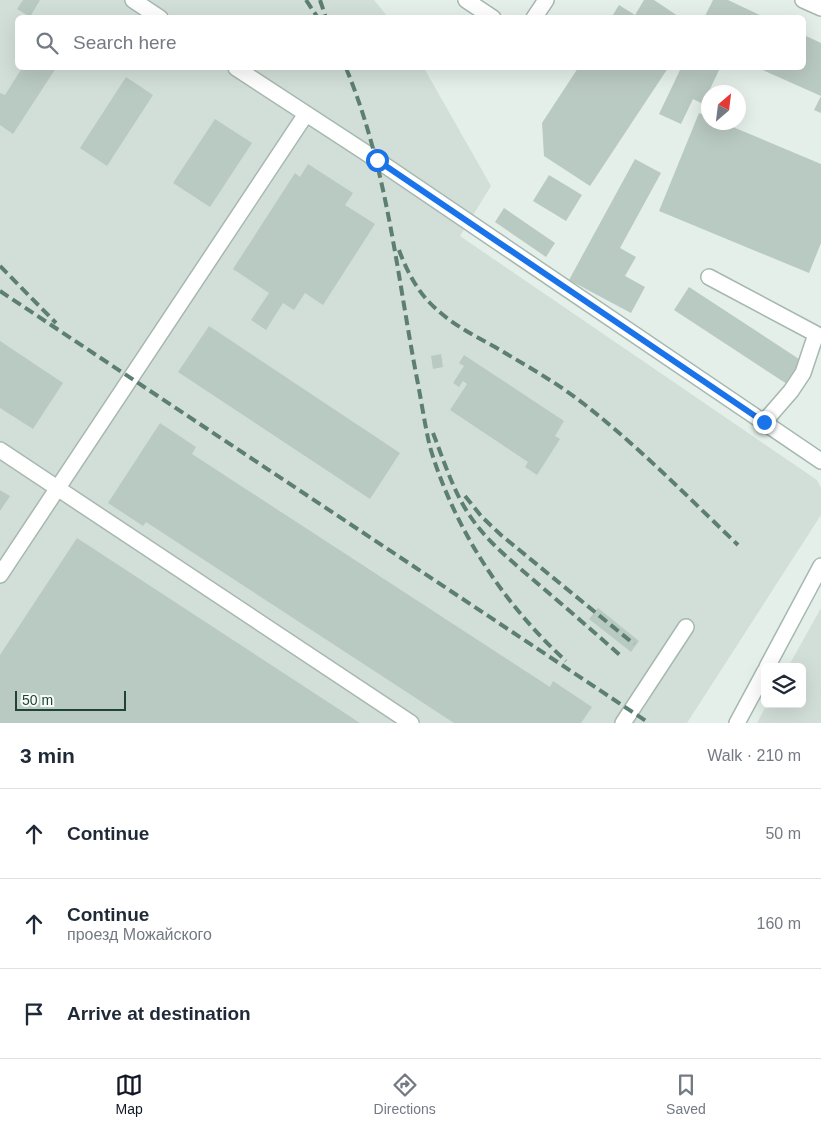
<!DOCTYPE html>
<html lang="en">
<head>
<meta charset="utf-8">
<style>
	:root { --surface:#fff; --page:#f2f2f3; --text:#1f2937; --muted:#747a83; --line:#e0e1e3; --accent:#111827 }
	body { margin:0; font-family:Arial,sans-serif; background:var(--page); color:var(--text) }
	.controls { position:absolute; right:15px; bottom:15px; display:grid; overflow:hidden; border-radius:8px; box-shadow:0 5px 20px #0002 }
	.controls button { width:45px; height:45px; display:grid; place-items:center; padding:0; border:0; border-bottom:1px solid var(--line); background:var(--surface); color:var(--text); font:25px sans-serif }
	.compass { position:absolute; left:701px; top:85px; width:45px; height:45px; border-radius:50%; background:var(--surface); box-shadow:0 5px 20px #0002; rotate:28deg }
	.scale { position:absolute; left:15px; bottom:12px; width:111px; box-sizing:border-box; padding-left:5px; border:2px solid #214337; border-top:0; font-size:14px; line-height:18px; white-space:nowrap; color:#214337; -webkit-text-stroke:4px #f6fbf8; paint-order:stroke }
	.stop { position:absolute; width:15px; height:15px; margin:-11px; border:4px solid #1a73e8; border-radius:50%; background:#fff }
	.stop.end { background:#1a73e8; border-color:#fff; box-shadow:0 1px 5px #0008 }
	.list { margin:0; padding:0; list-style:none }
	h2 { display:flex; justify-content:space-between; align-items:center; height:65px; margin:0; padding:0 20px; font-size:21px }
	h2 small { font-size:16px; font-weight:400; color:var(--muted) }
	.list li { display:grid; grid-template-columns:32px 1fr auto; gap:15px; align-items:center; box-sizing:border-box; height:90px; padding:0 20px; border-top:1px solid var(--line) }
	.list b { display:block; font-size:19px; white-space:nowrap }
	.list p { margin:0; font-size:16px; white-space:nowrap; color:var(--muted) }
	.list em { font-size:16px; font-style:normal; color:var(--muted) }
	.icon { flex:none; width:28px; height:28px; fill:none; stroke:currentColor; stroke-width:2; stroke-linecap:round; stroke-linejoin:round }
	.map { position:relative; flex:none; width:821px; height:723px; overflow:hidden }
	.search { position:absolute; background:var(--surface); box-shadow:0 5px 20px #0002; left:15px; right:15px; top:15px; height:55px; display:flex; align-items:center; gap:12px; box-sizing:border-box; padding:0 18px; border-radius:8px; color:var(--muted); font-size:19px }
	.sheet { height:335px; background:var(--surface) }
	nav { display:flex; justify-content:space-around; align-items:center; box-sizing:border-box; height:70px; border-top:1px solid var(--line); background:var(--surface); font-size:14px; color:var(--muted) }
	nav a { display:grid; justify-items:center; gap:2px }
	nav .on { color:var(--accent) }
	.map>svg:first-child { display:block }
	.built { fill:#d2dfd8 }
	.building { fill:#b9cac2 }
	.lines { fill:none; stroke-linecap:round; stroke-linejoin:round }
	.minor-casing { stroke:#a6b8b0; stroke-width:18 }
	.minor { stroke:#fff; stroke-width:15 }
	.rail { stroke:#5c7f72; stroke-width:4; stroke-dasharray:10 5; stroke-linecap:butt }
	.route { stroke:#1a73e8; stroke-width:6 }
</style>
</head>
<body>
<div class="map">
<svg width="821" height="723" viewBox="0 0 821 723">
	<rect width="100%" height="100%" fill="#e4efe9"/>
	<path class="built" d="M 0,0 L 374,0 L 388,17 L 18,18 L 18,68 L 424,68 L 491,186 L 460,236 L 817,480 L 821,488 L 821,515 L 687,723 L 0,723 Z
		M 821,608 L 821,723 L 757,723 L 767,704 L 802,704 L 802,667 L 788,667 Z"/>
	<path class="building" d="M 23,0 L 40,0 L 30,17 L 17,9 Z
		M 644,0 L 654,0 L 681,18 L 611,18 L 619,5 L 635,15 Z
		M 713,0 L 728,0 L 766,18 L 704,18 Z
		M 804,35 L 821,43 L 821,113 L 814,110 L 821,96 L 758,68 L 804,68 Z
		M 22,68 L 56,68 L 13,134 L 0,125 L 0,93 L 5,95 Z
		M 578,68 L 668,68 L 590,186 L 544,156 L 542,123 Z
		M 681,68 L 720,68 L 703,104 L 693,99 L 681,124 L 659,114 Z
		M 126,77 L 153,95 L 107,166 L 80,148 Z
		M 699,113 L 708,117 L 708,122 L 721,122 L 821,164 L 821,243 L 809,273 L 659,211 Z
		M 215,119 L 252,143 L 210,207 L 173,183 Z
		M 635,159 L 661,173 L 620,248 L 636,257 L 625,276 L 645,287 L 631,313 L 569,280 Z
		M 308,164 L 353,193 L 345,205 L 375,224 L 323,305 L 305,293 L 294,310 L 283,303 L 266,330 L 251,320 L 269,293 L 233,269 L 295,173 L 300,177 Z
		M 549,175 L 582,195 L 566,221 L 533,201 Z
		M 504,208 L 555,243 L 546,257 L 495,222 Z
		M 689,287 L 802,361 L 787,384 L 674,310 Z
		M 209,326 L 400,453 L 370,499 L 178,372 Z
		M 0,341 L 63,383 L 33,429 L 0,408 Z
		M 441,354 L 443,367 L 433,369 L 431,356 Z
		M 464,355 L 564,421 L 555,436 L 560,439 L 537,475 L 525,467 L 528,462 L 450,410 L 467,384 L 463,381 L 459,387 L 453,383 L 464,366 L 459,363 Z
		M 160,423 L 196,447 L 192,454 L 550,687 L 553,681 L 592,707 L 581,723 L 454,723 L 146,522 L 143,526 L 108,503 Z
		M 0,490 L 10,496 L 0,511 Z
		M 77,538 L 360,723 L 0,723 L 0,655 Z
		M 598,608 L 639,641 L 631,652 L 589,619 Z"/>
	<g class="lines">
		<defs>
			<path id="minor" d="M 133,0 L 160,18
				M 466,0 L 493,18
				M 803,0 L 821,8
				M 534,18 L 546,0
				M 236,68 L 377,160 L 821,461
				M 709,277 L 816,334 L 803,373 L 791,391 L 764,422
				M 0,450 L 411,723
				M 0,575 L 306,114
				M 767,667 L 821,566
				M 623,723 L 686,627
				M 737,723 L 765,671"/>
		</defs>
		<use href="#minor" class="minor-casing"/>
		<use href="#minor" class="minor"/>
		<path class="rail" d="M 306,0 L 318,18
			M 320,0 L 326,18
			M 346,68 C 388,169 397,277 418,384 C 422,405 425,426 430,447 C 454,528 503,604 566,661
			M 399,250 C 406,269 415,287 429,302 C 448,322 471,334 495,347 C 525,365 556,382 584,404 C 639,447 688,497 738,545
			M 0,266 L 56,323
			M 0,291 L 649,723
			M 433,433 C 444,461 453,491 470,516 C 488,543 513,562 537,583 C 565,607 593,631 621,656
			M 465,496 L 482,517 L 501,535 L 634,644"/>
	</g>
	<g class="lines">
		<path class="route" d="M 377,160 L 764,422"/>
	</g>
</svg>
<div class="controls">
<button><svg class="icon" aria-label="layers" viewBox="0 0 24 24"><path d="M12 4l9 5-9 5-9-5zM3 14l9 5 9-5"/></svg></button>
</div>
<svg class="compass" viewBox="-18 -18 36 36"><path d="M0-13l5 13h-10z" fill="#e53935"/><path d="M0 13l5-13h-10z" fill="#747a83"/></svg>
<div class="scale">50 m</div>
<div class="stop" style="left:377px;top:160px"></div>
<div class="stop end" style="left:764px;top:422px"></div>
<div class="search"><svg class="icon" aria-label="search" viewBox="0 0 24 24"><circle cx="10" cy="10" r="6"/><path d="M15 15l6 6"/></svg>Search here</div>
</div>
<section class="sheet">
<h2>3 min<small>Walk · 210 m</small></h2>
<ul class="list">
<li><svg class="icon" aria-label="ahead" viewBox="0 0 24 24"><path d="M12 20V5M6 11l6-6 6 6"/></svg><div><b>Continue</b></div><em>50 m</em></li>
<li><svg class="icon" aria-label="ahead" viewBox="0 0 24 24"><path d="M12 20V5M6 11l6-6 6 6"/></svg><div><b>Continue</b><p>проезд Можайского</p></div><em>160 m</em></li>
<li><svg class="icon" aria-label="arrive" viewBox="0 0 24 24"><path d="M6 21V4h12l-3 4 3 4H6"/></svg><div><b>Arrive at destination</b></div></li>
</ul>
</section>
<nav>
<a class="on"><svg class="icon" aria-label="map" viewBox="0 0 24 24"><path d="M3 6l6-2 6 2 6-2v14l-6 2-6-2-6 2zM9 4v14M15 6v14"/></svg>Map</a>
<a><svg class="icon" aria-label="directions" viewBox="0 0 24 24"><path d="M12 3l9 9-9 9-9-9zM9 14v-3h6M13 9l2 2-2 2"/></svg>Directions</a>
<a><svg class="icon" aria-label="saved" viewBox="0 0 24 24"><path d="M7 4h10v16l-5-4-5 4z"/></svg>Saved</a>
</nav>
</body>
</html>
